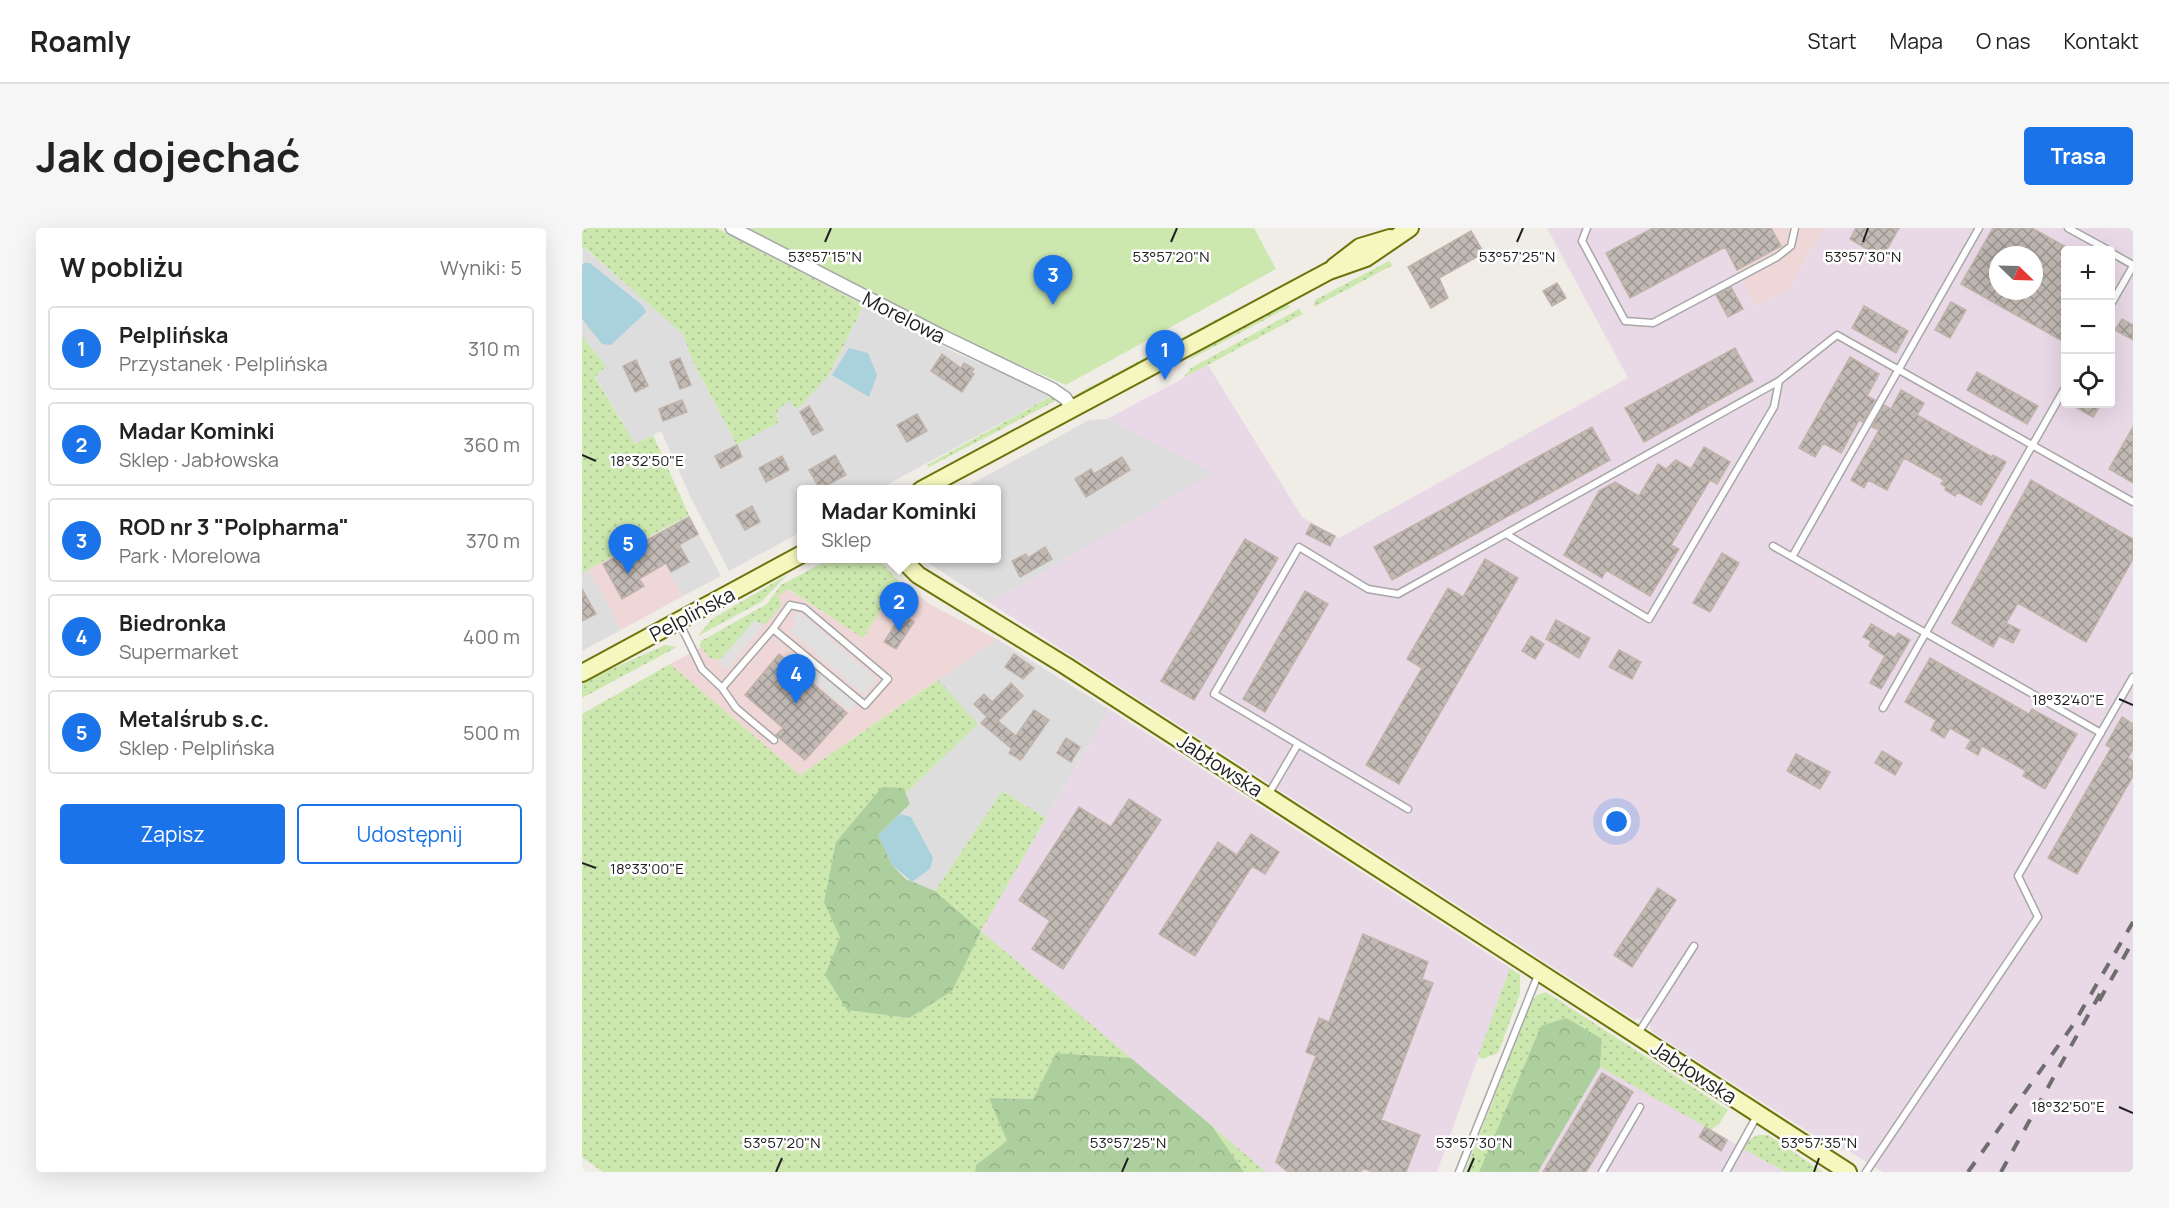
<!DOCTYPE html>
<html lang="pl">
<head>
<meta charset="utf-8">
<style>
	:root { --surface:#fff; --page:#f6f6f6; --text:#222; --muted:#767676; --line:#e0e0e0; --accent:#1a73e8 }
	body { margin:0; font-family:Manrope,sans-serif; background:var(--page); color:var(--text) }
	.controls { position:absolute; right:18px; top:18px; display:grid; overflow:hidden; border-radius:6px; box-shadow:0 6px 24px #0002 }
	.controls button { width:54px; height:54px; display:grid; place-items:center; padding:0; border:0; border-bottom:2px solid var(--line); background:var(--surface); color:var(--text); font:30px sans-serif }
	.compass { position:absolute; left:1407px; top:18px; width:54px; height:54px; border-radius:50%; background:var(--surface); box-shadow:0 6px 24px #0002; rotate:113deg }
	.you { position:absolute; left:1035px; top:594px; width:21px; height:21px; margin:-15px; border:4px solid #fff; border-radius:50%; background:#1a73e8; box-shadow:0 0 0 9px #1a73e833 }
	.badge { display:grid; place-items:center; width:39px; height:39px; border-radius:50%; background:var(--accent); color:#fff; font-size:20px; font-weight:700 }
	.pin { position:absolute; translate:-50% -50px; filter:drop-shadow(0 2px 3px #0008) }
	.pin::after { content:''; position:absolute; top:32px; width:21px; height:18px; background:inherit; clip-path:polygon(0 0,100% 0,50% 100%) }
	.popup { position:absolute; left:215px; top:257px; width:204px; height:78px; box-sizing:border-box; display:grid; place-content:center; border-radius:6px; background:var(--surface); filter:drop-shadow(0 2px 4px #0005); font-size:20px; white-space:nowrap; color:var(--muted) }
	.popup b { font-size:22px; color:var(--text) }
	.popup::after { content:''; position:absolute; left:50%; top:100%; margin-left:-12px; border:12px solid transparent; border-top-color:var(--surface) }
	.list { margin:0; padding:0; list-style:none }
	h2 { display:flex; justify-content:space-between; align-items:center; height:78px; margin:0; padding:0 24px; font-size:26px }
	h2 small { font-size:20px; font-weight:400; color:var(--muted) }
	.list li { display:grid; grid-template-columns:39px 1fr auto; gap:18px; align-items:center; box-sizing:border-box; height:84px; margin:0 12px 12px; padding:0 12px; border:2px solid var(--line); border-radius:6px }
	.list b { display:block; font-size:22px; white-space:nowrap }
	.list p { margin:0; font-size:20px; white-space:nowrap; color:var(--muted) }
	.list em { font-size:20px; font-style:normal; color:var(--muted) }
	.actions { display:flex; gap:12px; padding:18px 24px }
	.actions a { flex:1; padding:14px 0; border:2px solid var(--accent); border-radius:6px; text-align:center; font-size:21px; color:var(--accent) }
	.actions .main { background:var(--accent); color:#fff }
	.icon { flex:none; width:33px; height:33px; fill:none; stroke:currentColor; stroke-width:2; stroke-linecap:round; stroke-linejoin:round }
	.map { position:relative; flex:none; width:1551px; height:944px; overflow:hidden; border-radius:6px }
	header { display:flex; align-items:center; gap:36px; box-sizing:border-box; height:84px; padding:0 30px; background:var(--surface); border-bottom:2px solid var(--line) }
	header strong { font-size:28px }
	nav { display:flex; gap:33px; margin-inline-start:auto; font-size:21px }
	.intro { display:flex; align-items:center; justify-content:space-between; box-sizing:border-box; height:144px; padding:0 36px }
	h1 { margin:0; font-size:42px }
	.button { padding:15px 27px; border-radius:6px; background:var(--accent); color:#fff; font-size:21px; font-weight:700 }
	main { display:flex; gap:36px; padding:0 36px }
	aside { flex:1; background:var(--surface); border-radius:6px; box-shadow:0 6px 24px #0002 }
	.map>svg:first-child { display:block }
	.residential { fill:#dedddd }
	.commercial { fill:#f0d7d7 }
	.industrial { fill:#e9d9e6; fill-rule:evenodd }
	.grass { fill:url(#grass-dots) }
	.forest { fill:url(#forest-crowns) }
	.garden { fill:#cde8af }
	.parking { fill:#e0e0e0 }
	.water { fill:#a9d2dc }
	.building { fill:url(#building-cross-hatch); stroke:#c1b3aa; stroke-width:1.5; fill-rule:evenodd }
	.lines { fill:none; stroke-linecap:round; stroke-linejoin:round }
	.lane-casing { stroke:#a7a7a7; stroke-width:9 }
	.street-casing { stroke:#a7a7a7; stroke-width:15 }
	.secondary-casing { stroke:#6c7409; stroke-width:20 }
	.lane { stroke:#fff; stroke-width:6 }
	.street { stroke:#fff; stroke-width:12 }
	.secondary { stroke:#f6f7be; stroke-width:16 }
	.rail { stroke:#6e6e6e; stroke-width:4; stroke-dasharray:12 12; stroke-linecap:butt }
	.ticks { fill:none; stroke:#202020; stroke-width:2 }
	.labels { text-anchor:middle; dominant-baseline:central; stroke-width:5; stroke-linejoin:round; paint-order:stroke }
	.street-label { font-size:20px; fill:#202020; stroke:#fff }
	.ticks-label { font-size:15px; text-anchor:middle; fill:#202020; stroke:#fff; stroke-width:5; stroke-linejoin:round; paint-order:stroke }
</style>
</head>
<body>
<header>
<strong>Roamly</strong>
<nav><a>Start</a><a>Mapa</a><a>O nas</a><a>Kontakt</a></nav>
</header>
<div class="intro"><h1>Jak dojechać</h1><a class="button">Trasa</a></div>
<main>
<aside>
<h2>W pobliżu<small>Wyniki: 5</small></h2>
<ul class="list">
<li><span class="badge">1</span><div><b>Pelplińska</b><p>Przystanek · Pelplińska</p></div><em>310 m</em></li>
<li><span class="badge">2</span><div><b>Madar Kominki</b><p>Sklep · Jabłowska</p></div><em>360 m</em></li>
<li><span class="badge">3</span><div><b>ROD nr 3 &quot;Polpharma&quot;</b><p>Park · Morelowa</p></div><em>370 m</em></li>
<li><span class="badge">4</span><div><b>Biedronka</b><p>Supermarket</p></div><em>400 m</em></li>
<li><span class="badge">5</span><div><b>Metalśrub s.c.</b><p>Sklep · Pelplińska</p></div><em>500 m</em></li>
</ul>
<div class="actions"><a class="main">Zapisz</a><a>Udostępnij</a></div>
</aside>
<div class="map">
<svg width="1551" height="944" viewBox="0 0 1551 944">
	<defs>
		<pattern id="grass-dots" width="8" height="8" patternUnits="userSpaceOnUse" patternTransform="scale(1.5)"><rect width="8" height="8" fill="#cde8af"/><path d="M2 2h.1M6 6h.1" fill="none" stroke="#b0c796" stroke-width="1.8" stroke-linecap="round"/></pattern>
		<pattern id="forest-crowns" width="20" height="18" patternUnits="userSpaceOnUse" patternTransform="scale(1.5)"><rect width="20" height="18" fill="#adce9d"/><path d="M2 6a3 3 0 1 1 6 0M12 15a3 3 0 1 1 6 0" fill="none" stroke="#95b187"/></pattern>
		<pattern id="building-cross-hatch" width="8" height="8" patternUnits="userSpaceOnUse" patternTransform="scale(1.5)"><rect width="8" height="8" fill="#c1b9b3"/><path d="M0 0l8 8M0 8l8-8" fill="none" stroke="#9c9691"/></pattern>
	</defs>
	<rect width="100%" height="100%" fill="#f0ede7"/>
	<path class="residential" d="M 1,19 L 103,107 L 110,132 L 155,217 L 196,194 L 194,189 L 197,180 L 209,172 L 215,181 L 246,148 L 282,77 L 378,127 L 467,164 L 467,169 L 297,261 L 220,262 L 219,304 L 147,343 L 109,270 L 79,203 L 53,216 L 13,148 L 24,138 L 0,108 Z
		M 525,191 L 632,245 L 408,375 L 340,331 L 415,330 L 415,262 L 380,261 L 507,192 Z
		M 107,287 L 139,348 L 101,368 L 82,337 L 61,313 Z
		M 7,341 L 39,402 L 0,423 L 0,345 Z
		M 415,411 L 527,481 L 464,590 L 420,563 L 353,663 L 330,654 L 348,641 L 318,586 L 328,576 L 324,565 L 395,496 L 356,452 Z"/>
	<path class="commercial" d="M 1135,0 L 1242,0 L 1206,62 L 1175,78 L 1147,30 Z
		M 61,313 L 82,337 L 101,368 L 39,402 L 7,341 Z
		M 317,354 L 351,378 L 415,411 L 218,547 L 88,436 L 180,386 L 199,357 L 281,410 Z"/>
	<path class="industrial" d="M 965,0 L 1135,0 L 1147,30 L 1175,78 L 1206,62 L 1242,0 L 1551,0 L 1551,944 L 1301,944 L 1265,922 L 1255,922 L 1069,803 L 1068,796 L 1060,790 L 1053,792 L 408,375 L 631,245 L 525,191 L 626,137 L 720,289 L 757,310 L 1046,150 ZM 1484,22 L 1528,22 L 1528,176 L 1484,176 ZM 1416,27 L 1452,27 L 1452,63 L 1416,63 Z
		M 527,481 L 928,740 L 855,944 L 682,944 L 399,703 Z
		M 1018,839 L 1061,862 L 1202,944 L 956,944 Z"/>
	<path class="grass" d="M 0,0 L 135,0 L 282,77 L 246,148 L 215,182 L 208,173 L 197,180 L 194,188 L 197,194 L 155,217 L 110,132 L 102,107 L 2,19 L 0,21 Z
		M 807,33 L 811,37 L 732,79 L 733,72 Z
		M 701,76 L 709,78 L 607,132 L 619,121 Z
		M 717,81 L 721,86 L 601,150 L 609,140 Z
		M 650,83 L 651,86 L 501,167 L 493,167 Z
		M 0,108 L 24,138 L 13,149 L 53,216 L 71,207 L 107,287 L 0,345 Z
		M 471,167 L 473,173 L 347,239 L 345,237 Z
		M 248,331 L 296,331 L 317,354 L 281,410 L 206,361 L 196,368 L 200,377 L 183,397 L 173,393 L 138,432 L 128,430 L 118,418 L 119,413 L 185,376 L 199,357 Z
		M 205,347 L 179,374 L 116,408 L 130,391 Z
		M 83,417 L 95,419 L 0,470 L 0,454 Z
		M 88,436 L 218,547 L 356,452 L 396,496 L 324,565 L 321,560 L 242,674 L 259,709 L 244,747 L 266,782 L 327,790 L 399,703 L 353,663 L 420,563 L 464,590 L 399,703 L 549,830 L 474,825 L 451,871 L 408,870 L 425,913 L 394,937 L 393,944 L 21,944 L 0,929 L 0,486 Z
		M 928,740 L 938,747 L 938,766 L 916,825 L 900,831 L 896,828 Z
		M 964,764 L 1146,882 L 1137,896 L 1129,902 L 1018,839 L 1020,811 L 959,798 L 897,944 L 883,944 L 949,774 L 955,767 Z
		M 630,898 L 684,944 L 662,944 Z
		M 1176,907 L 1186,907 L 1241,944 L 1203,944 L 1160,920 L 1165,913 Z"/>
	<path class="forest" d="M 300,559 L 322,560 L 328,576 L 296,607 L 311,638 L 324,651 L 353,663 L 399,703 L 370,763 L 327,790 L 265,782 L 243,747 L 258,709 L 242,674 L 254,614 Z
		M 984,790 L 1020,811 L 1018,839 L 956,944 L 897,944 L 959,798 Z
		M 474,825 L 549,830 L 630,898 L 662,944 L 393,944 L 394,937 L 425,913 L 407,870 L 451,871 Z"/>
	<path class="garden" d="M 166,0 L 672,0 L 694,41 L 484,157 L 385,114 Z"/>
	<path class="parking" d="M 217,384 L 295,451 L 282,467 L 208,403 L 215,395 L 211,391 Z
		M 173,392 L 181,398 L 145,441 L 136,434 Z
		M 211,423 L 274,476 L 268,484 L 205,431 Z"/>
	<path class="water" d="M 2,35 L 8,35 L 61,78 L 64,84 L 29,117 L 20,116 L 0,91 L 0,37 Z
		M 267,120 L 286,125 L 295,147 L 287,169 L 250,147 Z
		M 318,586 L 329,589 L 351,630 L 348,641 L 330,654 L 311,638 L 296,607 Z"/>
	<path class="building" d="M 1071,0 L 1189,0 L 1199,18 L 1155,42 L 1143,19 L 1048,70 L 1024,25 Z
		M 1274,0 L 1317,0 L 1300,30 L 1268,11 Z
		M 1411,0 L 1450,0 L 1484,19 L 1484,115 L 1379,56 ZM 1416,27 L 1452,27 L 1452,63 L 1416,63 Z
		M 889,3 L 902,25 L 857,50 L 866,70 L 849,80 L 826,39 Z
		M 975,55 L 984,70 L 970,78 L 961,63 Z
		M 1149,59 L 1161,81 L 1146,89 L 1134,67 Z
		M 1369,74 L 1384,82 L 1368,110 L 1353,102 Z
		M 1282,78 L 1326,103 L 1314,125 L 1270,100 Z
		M 1540,91 L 1551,97 L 1551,112 L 1533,102 Z
		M 1153,120 L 1171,153 L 1062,214 L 1043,180 Z
		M 360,126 L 379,140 L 382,135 L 392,141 L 389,145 L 392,146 L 380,164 L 349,143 Z
		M 1268,129 L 1297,146 L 1285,168 L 1293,172 L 1281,194 L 1277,192 L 1259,225 L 1241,215 L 1233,229 L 1217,220 Z
		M 98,130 L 109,157 L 98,161 L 88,134 Z
		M 54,132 L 66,158 L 53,164 L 41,138 Z
		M 1395,144 L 1456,178 L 1445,196 L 1385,162 Z
		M 1319,162 L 1342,175 L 1335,187 L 1410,229 L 1411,227 L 1424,234 L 1399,277 L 1376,264 L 1373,268 L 1363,262 L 1364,259 L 1359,256 L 1362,252 L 1322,230 L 1305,262 L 1286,252 L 1282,260 L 1269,252 L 1297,202 L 1290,199 L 1302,177 L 1309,181 Z
		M 100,172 L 105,184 L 81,193 L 77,181 Z
		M 1488,176 L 1519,176 L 1511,189 Z
		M 227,178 L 241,202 L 231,207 L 218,184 Z
		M 335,186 L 345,203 L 325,214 L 315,197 Z
		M 1010,199 L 1028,232 L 810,352 L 792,319 Z
		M 1551,199 L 1551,255 L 1527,241 Z
		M 155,217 L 160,229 L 139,240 L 133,228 Z
		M 1122,219 L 1148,234 L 1135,256 L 1128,252 L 1089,317 L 1097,321 L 1068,368 L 1024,342 L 1020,350 L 982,327 L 1017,263 L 1033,254 L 1057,268 L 1076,236 L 1084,241 L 1094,232 L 1109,241 Z
		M 253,227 L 264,247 L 238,261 L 227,242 Z
		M 200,228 L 207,242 L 184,254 L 177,240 Z
		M 540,229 L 548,242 L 504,269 L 493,251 L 509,241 L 512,246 Z
		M 1449,252 L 1551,311 L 1551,331 L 1504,414 L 1436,375 L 1424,395 L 1438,402 L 1431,415 L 1417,408 L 1411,419 L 1370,395 Z
		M 170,278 L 178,294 L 163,302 L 154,287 Z
		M 107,289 L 116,306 L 97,317 L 107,334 L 89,344 L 84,335 L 57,351 L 62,358 L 40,371 L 21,336 Z
		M 729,296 L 753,308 L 748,318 L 724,306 Z
		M 663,311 L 696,330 L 612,472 L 579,453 Z
		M 463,319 L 470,331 L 438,349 L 430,333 L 444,326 L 446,330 Z
		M 1140,325 L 1157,335 L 1128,384 L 1111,375 Z
		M 903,331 L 936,350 L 817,556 L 784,537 L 840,440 L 825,431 L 866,360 L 881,369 Z
		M 0,361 L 14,386 L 0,393 Z
		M 723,363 L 746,376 L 683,484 L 661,471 Z
		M 320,386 L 332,394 L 314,421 L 302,414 Z
		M 974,392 L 1008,410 L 997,430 L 964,411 Z
		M 1289,396 L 1313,410 L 1316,405 L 1328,412 L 1299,461 L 1288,455 L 1303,428 L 1287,418 L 1289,413 L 1281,409 Z
		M 949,408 L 962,416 L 953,431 L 940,423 Z
		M 1037,422 L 1059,434 L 1050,451 L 1027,439 Z
		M 197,426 L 265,485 L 223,532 L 194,507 L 201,500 L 163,467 Z
		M 432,426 L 452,440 L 441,451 L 423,439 Z
		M 1348,430 L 1447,486 L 1450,481 L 1495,506 L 1463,561 L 1441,548 L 1444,543 L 1400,518 L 1396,527 L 1384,520 L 1389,512 L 1368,500 L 1362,510 L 1349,502 L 1354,492 L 1323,474 Z
		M 429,455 L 441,468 L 416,493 L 434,508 L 452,482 L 467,492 L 439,532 L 427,525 L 430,521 L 399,495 L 405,489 L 392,476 L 402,466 L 410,474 Z
		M 1540,489 L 1551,496 L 1551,521 L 1546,530 L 1551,533 L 1551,548 L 1495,646 L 1466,630 L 1529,520 L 1524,517 Z
		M 484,510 L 498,519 L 489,534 L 475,525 Z
		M 1300,523 L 1320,535 L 1313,547 L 1293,535 Z
		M 1214,526 L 1248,544 L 1238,561 L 1205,543 Z
		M 547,571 L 579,592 L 481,741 L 450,721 L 468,693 L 437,672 L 497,579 L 529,599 Z
		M 669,606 L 697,624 L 683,646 L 670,638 L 613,728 L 577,706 L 636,614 L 655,627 Z
		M 1076,660 L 1094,672 L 1050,739 L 1032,727 Z
		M 781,706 L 846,734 L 840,751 L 851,755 L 799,892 L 838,907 L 824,944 L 791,944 L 780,940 L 779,944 L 706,944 L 694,934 L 734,828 L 724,824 L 737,790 L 747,794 Z
		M 1020,845 L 1051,864 L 1015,926 L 1004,944 L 961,944 Z
		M 1123,899 L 1145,912 L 1139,923 L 1117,909 Z"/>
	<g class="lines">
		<defs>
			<path id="lane" d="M 1005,0 L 1000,13 L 1043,93 L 1071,95 L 1195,29 L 1209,18 L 1213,0
				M 1486,0 L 1526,22
				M 1528,24 L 1551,37
				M 1528,78 L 1551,38
				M 924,306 L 1067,391 L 1192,179 L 1197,153
				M 1191,318 L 1519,505
				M 1210,329 L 1397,0
				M 97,394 L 120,441 L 140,460 L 191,401 L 283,477 L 306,451 L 222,380 L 208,377 L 191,401
				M 140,460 L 154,480 L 192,512
				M 1301,480 L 1484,158
				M 686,567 L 716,516
				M 826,581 L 632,466 L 717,319 L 786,361 L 816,366 L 1197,153 L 1255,107 L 1551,274
				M 1055,807 L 1112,718
				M 877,944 L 956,747
				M 1020,944 L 1058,879
				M 1144,944 L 1176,886
				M 1284,944 L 1456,689 L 1436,648 L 1551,449"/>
			<path id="street" d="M 150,0 L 360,108 L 470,161 L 483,170 L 491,181"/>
			<path id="secondary" d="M 752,39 L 778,19 L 808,10
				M 339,262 L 747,43 L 784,30 L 828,0
				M 319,330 L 336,347 L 484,438 L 1266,944
				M 0,445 L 220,326"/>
		</defs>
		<use href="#lane" class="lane-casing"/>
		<use href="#street" class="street-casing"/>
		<use href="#secondary" class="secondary-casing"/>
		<use href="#lane" class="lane"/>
		<use href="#street" class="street"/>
		<use href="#secondary" class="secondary"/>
		<path class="rail" d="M 1517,773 L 1551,713
			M 1386,944 L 1491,797 L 1551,694
			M 1419,944 L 1519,764"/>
	</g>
	<path class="ticks" d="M 243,14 L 249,0M 589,14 L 595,0M 935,14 L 941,0M 1281,14 L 1286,0M 0,227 L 14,233M 1537,471 L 1551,477M 0,635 L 14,640M 1537,879 L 1551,885M 194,944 L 200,930M 540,944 L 546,930M 886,944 L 892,930M 1232,944 L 1237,930"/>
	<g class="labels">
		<g class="street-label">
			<text transform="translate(322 89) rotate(27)">Morelowa</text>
			<text transform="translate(110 386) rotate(-28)">Pelplińska</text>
			<text transform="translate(638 537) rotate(33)">Jabłowska</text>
			<text transform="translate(1112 844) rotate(33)">Jabłowska</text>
		</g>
	</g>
	<g class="ticks-label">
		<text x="243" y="34">53°57'15"N</text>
		<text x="589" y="34">53°57'20"N</text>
		<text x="935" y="34">53°57'25"N</text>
		<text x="1281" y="34">53°57'30"N</text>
		<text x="65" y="238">18°32'50"E</text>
		<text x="1486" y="477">18°32'40"E</text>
		<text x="65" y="646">18°33'00"E</text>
		<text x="1486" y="884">18°32'50"E</text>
		<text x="200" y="920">53°57'20"N</text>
		<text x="546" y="920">53°57'25"N</text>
		<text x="892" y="920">53°57'30"N</text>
		<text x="1237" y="920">53°57'35"N</text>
	</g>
</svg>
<div class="controls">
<button>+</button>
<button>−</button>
<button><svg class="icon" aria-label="locate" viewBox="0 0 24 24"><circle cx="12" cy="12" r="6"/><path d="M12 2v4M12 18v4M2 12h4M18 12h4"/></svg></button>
</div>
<svg class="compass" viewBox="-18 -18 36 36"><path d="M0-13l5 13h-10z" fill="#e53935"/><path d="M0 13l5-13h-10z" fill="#767676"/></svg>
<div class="you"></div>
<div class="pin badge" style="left:583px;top:152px">1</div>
<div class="pin badge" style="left:317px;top:404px">2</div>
<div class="popup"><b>Madar Kominki</b>Sklep</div>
<div class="pin badge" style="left:471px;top:77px">3</div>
<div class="pin badge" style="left:214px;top:476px">4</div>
<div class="pin badge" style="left:46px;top:346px">5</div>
</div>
</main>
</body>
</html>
